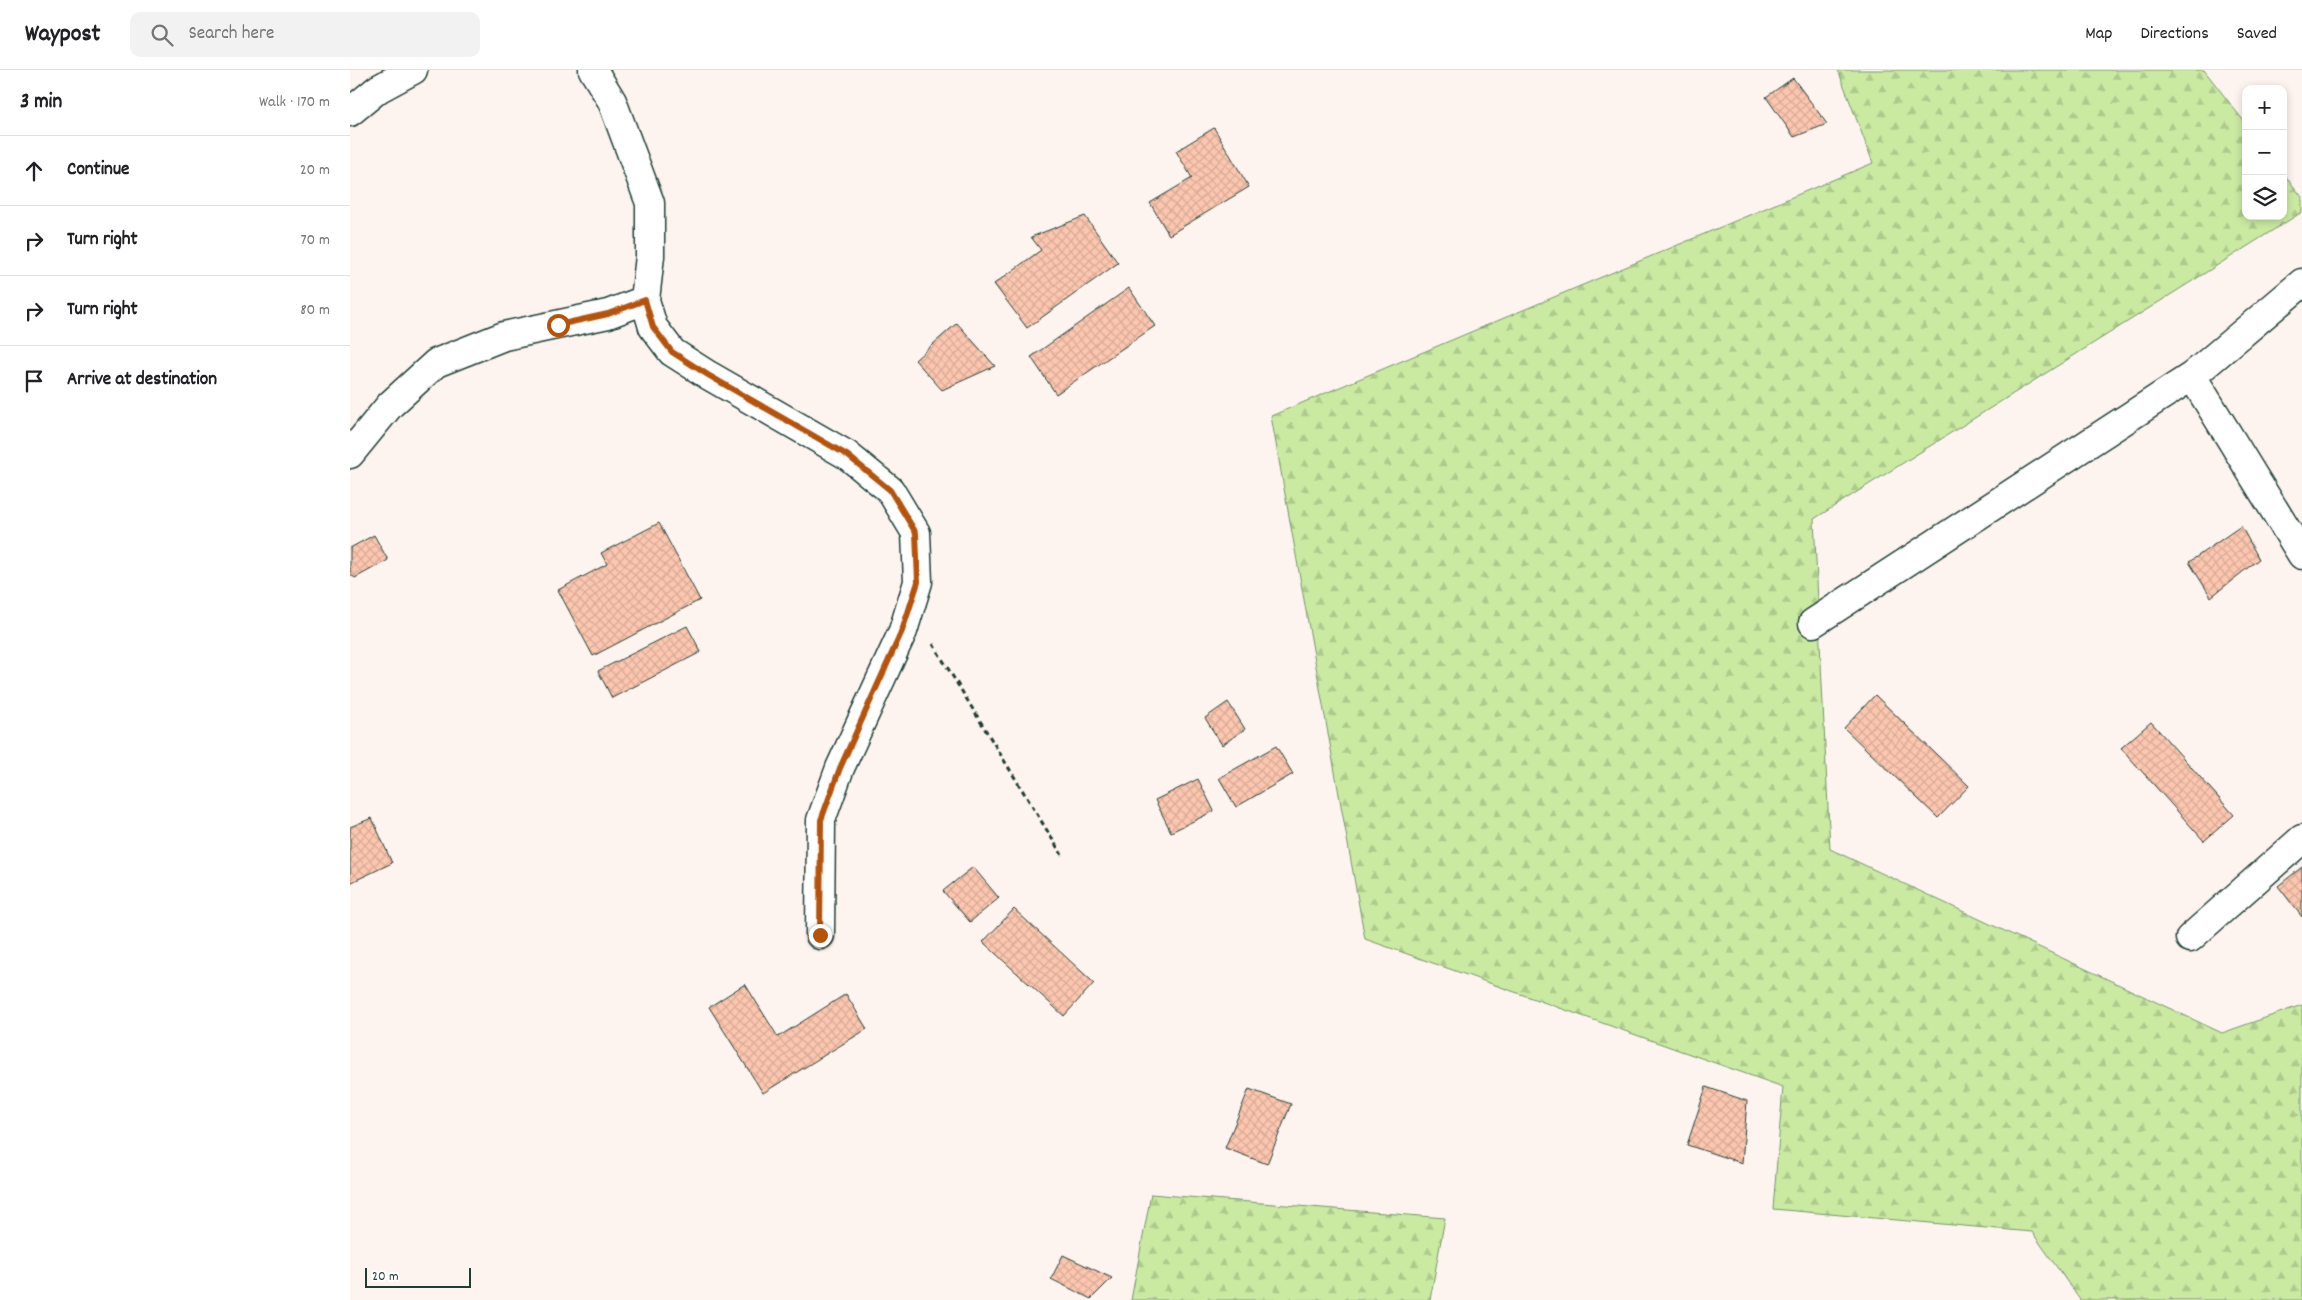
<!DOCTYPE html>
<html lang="en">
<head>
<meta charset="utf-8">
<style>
	:root { --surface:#fff; --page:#f2f2f2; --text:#202124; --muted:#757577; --line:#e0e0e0 }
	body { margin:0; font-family:Dekko,sans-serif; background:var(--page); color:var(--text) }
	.controls { position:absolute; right:15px; top:15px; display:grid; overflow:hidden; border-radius:10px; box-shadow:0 2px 8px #0003 }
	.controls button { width:45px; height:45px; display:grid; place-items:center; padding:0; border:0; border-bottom:1px solid var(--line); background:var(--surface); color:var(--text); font:25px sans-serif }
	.scale { position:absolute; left:15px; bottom:12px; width:106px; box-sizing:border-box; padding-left:5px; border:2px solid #1f3d34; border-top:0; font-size:14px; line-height:18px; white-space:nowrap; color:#1f3d34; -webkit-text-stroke:4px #fff; paint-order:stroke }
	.stop { position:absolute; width:15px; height:15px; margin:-11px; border:4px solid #b45309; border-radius:50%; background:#fff }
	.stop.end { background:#b45309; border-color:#fff; box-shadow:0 1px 5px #0008 }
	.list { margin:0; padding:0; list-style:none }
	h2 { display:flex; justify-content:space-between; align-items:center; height:65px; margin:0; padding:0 20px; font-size:21px }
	h2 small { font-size:16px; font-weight:400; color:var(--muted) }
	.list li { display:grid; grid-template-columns:32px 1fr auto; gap:15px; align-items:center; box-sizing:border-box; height:70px; padding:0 20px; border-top:1px solid var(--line) }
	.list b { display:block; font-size:19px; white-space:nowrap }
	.list em { font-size:16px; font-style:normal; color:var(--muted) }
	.icon { flex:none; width:28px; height:28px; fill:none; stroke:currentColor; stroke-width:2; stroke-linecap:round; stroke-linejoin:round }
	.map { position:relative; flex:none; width:1952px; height:1230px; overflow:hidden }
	header { display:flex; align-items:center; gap:30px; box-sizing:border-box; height:70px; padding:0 25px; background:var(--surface); border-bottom:1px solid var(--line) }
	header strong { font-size:24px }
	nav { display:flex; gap:28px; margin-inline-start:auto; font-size:18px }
	.search { width:350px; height:45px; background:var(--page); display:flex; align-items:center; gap:12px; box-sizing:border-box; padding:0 18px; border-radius:10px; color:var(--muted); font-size:19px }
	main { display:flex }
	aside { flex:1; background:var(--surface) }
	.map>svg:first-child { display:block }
	.forest { fill:url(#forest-firs); stroke:#74946b }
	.building { fill:url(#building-cross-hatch); stroke:#1f3d34 }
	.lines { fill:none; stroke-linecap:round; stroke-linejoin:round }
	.street-casing { stroke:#1f3d34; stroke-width:31 }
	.path { stroke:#1f3d34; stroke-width:3; stroke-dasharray:5 4; stroke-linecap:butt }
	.street { stroke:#fff; stroke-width:28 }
	.route { stroke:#b45309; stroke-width:6 }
</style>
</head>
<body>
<header>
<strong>Waypost</strong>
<div class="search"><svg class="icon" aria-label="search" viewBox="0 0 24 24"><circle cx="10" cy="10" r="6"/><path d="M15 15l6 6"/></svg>Search here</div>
<nav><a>Map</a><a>Directions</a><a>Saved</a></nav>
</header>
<main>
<aside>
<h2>3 min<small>Walk · 170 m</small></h2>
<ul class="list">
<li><svg class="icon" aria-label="ahead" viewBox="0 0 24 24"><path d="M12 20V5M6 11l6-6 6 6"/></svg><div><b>Continue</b></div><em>20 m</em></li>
<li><svg class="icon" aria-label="right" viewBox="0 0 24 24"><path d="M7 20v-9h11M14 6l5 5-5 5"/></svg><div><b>Turn right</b></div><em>70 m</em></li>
<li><svg class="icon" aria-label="right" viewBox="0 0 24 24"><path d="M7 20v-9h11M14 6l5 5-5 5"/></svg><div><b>Turn right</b></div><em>80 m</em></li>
<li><svg class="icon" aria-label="arrive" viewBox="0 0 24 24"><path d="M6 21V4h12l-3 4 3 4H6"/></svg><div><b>Arrive at destination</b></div></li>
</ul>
</aside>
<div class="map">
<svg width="1952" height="1230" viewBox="0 0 1952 1230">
	<defs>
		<pattern id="forest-firs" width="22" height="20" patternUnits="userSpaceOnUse" patternTransform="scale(1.25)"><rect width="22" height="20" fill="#caeaa2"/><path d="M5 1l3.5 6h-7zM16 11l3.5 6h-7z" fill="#adca8c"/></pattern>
		<pattern id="building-cross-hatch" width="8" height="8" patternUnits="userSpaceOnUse" patternTransform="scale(1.25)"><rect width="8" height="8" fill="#fcc6af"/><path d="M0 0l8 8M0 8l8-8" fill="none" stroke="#d8ab97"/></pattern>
	</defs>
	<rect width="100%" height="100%" fill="#fef4ef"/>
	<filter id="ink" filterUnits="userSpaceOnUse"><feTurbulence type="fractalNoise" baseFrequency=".02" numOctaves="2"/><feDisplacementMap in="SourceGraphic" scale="10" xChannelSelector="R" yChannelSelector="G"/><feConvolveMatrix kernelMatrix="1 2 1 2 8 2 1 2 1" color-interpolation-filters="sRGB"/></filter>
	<g filter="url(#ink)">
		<path class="forest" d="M 1488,0 L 1854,0 L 1896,54 L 1896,146 L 1933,146 L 1933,103 L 1952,127 L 1952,142 L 1464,449 L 1480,779 L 1872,963 L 1952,935 L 1952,1230 L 1730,1230 L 1682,1162 L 1423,1139 L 1433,1017 L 1015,869 L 921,346 L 1523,93 Z
			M 801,1124 L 1095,1148 L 1080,1230 L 781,1230 Z"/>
		<path class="building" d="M 1443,8 L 1477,54 L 1444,67 L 1416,27 Z
			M 864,58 L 899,117 L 819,165 L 800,133 L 842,108 L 826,81 Z
			M 735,146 L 768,193 L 677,258 L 644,214 L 691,180 L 681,167 Z
			M 779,218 L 805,256 L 706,324 L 681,287 Z
			M 607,253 L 645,296 L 592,320 L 565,290 Z
			M 309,453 L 350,530 L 243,586 L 208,520 L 257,494 L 251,483 Z
			M 1891,456 L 1909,489 L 1861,527 L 1839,492 Z
			M 24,465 L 38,490 L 5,508 L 0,504 L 0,478 Z
			M 337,556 L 351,582 L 262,628 L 248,601 Z
			M 1525,625 L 1619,716 L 1588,748 L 1494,658 Z
			M 878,632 L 895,659 L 872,675 L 855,648 Z
			M 1801,652 L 1884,745 L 1854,771 L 1771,678 Z
			M 926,676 L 943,704 L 886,737 L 869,708 Z
			M 848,709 L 864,741 L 821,762 L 805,730 Z
			M 22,748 L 42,793 L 0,813 L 0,757 Z
			M 623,797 L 649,828 L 620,852 L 593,821 Z
			M 1952,797 L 1952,847 L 1928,816 Z
			M 664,839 L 744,913 L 714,946 L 633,872 Z
			M 395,914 L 428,967 L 496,924 L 517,959 L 413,1023 L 359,937 Z
			M 1356,1017 L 1397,1031 L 1392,1093 L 1337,1075 Z
			M 899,1019 L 941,1034 L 917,1094 L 875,1078 Z
			M 713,1185 L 762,1208 L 741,1229 L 701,1209 Z"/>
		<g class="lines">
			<defs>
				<path id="street" d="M 243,0 L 262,31 L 300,133 L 300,186 L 295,230 L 303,257 L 322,282 L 358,305 L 497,385 L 540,420 L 566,463 L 568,512 L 553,561 L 490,698 L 471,750 L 470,865
					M 0,42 L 28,19 L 63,0
					M 1842,306 L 1952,485
					M 0,384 L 40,335 L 86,293 L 154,266 L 258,244 L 295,230
					M 1463,553 L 1842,306 L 1952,213
					M 1840,868 L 1952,769"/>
			</defs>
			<use href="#street" class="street-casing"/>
			<path class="path" d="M 583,574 L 712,785"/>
			<use href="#street" class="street"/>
		</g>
	</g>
	<g class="lines" filter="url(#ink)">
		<path class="route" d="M 208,255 L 258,244 L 295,230 L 303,257 L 322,282 L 358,305 L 497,385 L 540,420 L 566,463 L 568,512 L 552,561 L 490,698 L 471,750 L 470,865"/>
	</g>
</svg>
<div class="controls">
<button>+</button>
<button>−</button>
<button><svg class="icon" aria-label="layers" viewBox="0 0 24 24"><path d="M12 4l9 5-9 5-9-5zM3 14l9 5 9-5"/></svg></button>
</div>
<div class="scale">20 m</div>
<div class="stop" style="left:208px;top:255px"></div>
<div class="stop end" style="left:470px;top:865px"></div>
</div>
</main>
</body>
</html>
